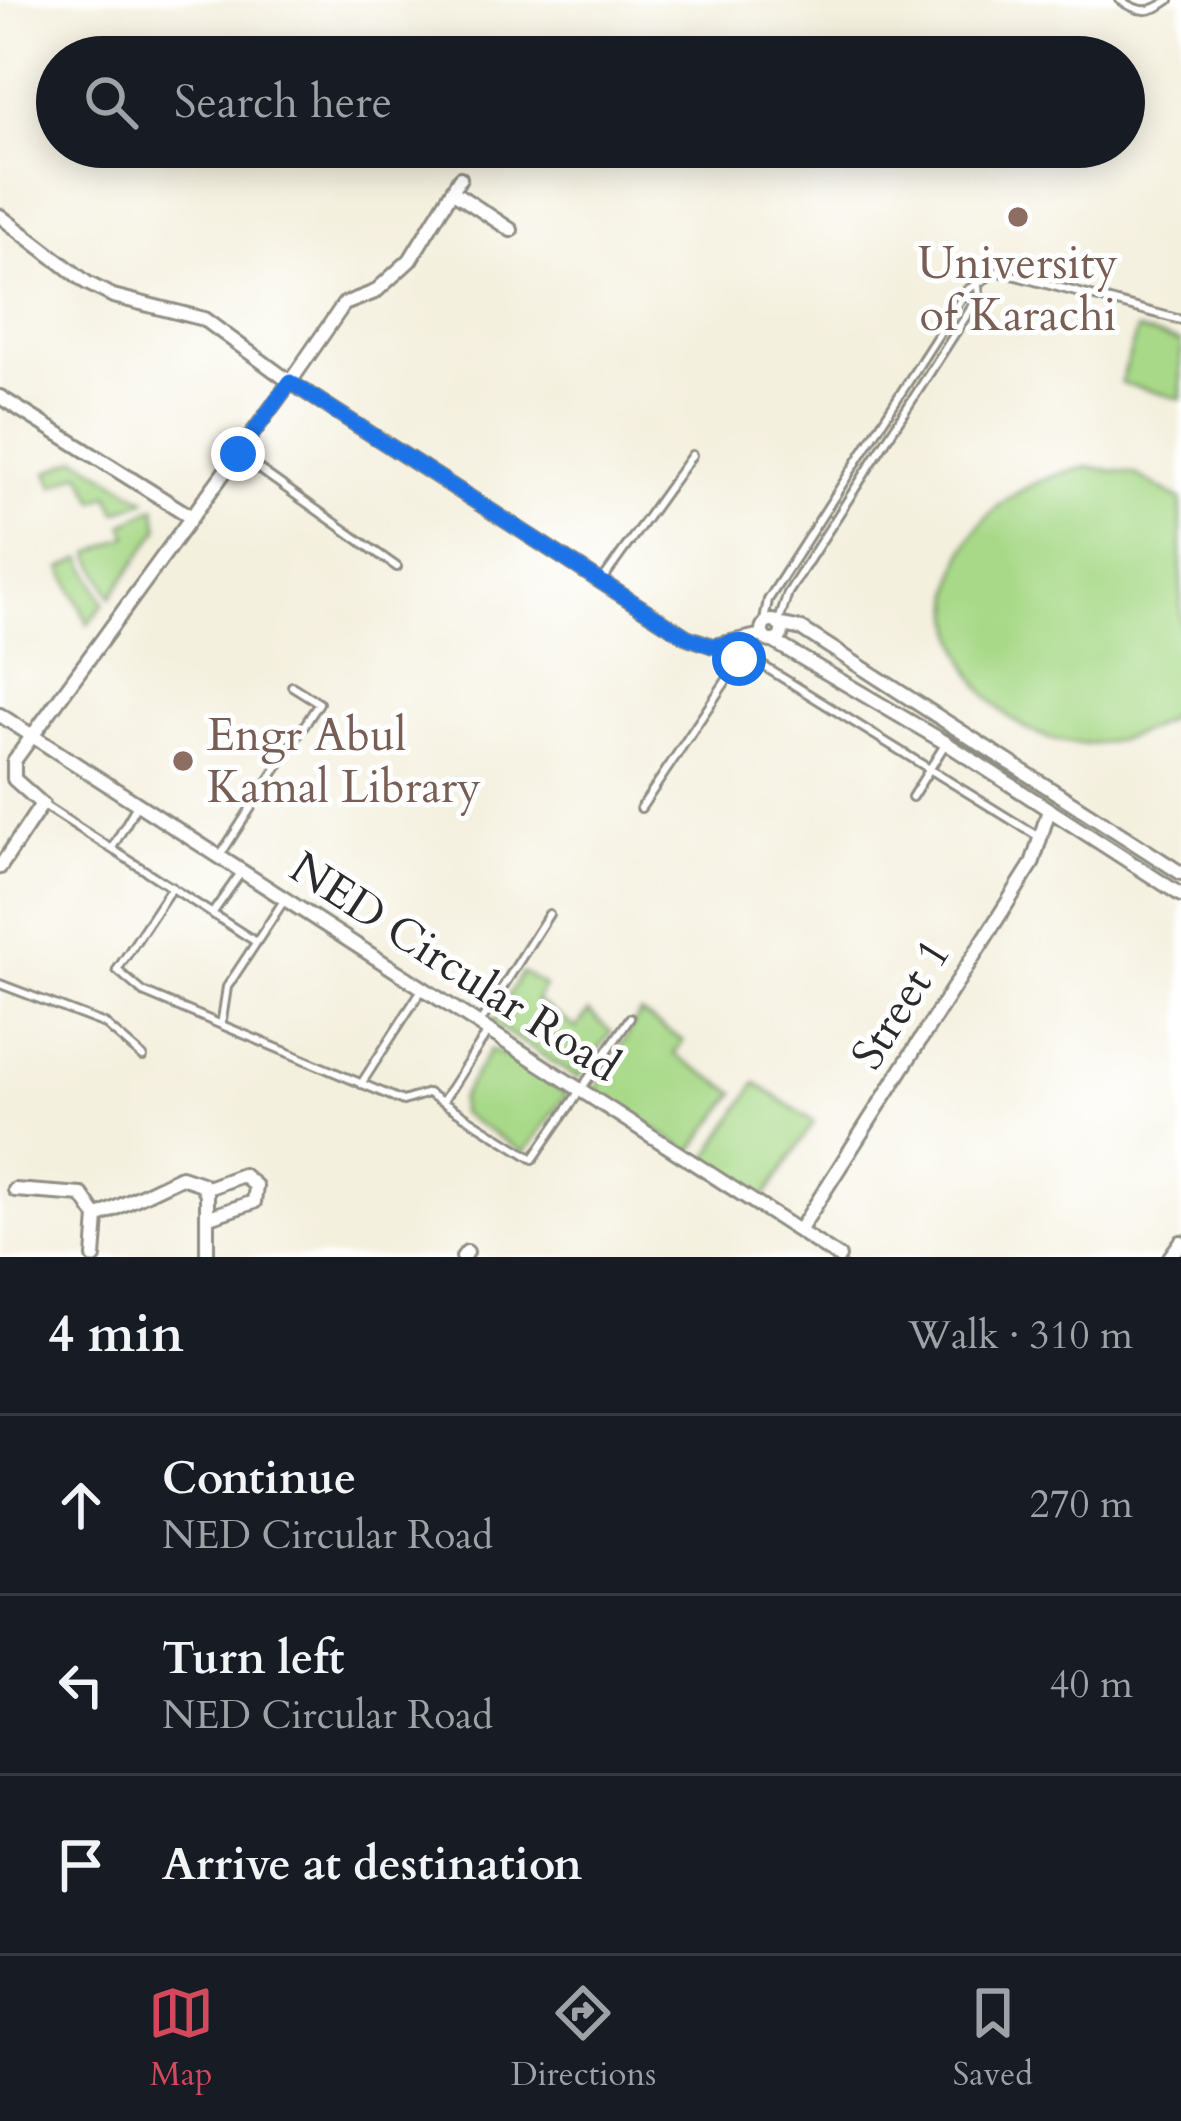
<!DOCTYPE html>
<html lang="en">
<head>
<meta charset="utf-8">
<style>
	:root { --surface:#171b24; --page:#20242c; --text:#f1f3f6; --muted:#9ea1a6; --line:#363941; --accent:#d1495b }
	body { margin:0; font-family:Cardo,serif; background:var(--page); color:var(--text) }
	.stop { position:absolute; width:36px; height:36px; margin:-27px; border:9px solid #1a73e8; border-radius:50%; background:#fff }
	.stop.end { background:#1a73e8; border-color:#fff; box-shadow:0 3px 12px #0008 }
	.list { margin:0; padding:0; list-style:none }
	h2 { display:flex; justify-content:space-between; align-items:center; height:156px; margin:0; padding:0 48px; font-size:51px }
	h2 small { font-size:39px; font-weight:400; color:var(--muted) }
	.list li { display:grid; grid-template-columns:78px 1fr auto; gap:36px; align-items:center; box-sizing:border-box; height:180px; padding:0 48px; border-top:3px solid var(--line) }
	.list b { display:block; font-size:45px; white-space:nowrap }
	.list p { margin:0; font-size:39px; white-space:nowrap; color:var(--muted) }
	.list em { font-size:39px; font-style:normal; color:var(--muted) }
	.icon { flex:none; width:66px; height:66px; fill:none; stroke:currentColor; stroke-width:2; stroke-linecap:round; stroke-linejoin:round }
	.map { position:relative; flex:none; width:1181px; height:1257px; overflow:hidden }
	.search { position:absolute; background:var(--surface); box-shadow:0 6px 30px #0003; left:36px; right:36px; top:36px; height:132px; display:flex; align-items:center; gap:30px; box-sizing:border-box; padding:0 42px; border-radius:66px; color:var(--muted); font-size:45px }
	.sheet { height:696px; background:var(--surface) }
	nav { display:flex; justify-content:space-around; align-items:center; box-sizing:border-box; height:168px; border-top:3px solid var(--line); background:var(--surface); font-size:33px; color:var(--muted) }
	nav a { display:grid; justify-items:center; gap:6px }
	nav .on { color:var(--accent) }
	.map>svg:first-child { display:block }
	.green { fill:#a8d988; stroke:#6a825a; stroke-width:3 }
	.lines { fill:none; stroke-linecap:round; stroke-linejoin:round }
	.service-casing { stroke:#908e84; stroke-width:12 }
	.minor-casing { stroke:#908e84; stroke-width:18 }
	.service { stroke:#fff; stroke-width:6 }
	.minor { stroke:#fff; stroke-width:12 }
	.route { stroke:#1a73e8; stroke-width:15 }
	.education-dot { fill:#8d6e63; stroke:#fff; stroke-width:4.5 }
	.labels { text-anchor:middle; dominant-baseline:central; stroke-width:10; stroke-linejoin:round; paint-order:stroke }
	.education-label { font-size:45px; fill:#785e54; stroke:#fff }
	.street-label { font-size:45px; fill:#2b2b2b; stroke:#fff }
</style>
</head>
<body>
<div class="map">
<svg width="1181" height="1257" viewBox="0 0 1181 1257">
	<rect width="100%" height="100%" fill="#fff"/>
	<filter id="ink" filterUnits="userSpaceOnUse"><feTurbulence type="fractalNoise" baseFrequency=".00833" numOctaves="2"/><feDisplacementMap in="SourceGraphic" scale="24" xChannelSelector="R" yChannelSelector="G"/><feConvolveMatrix kernelMatrix="1 2 1 2 8 2 1 2 1" color-interpolation-filters="sRGB"/></filter>
	<filter id="wash" filterUnits="userSpaceOnUse"><feTurbulence type="fractalNoise" baseFrequency=".004" numOctaves="4" result="noise"/><feDisplacementMap in="SourceGraphic" scale="48" xChannelSelector="R" yChannelSelector="G"/><feGaussianBlur stdDeviation="2.7" result="paint"/><feColorMatrix in="noise" values="0 0 0 0 0 0 0 0 0 0 0 0 0 0 0 0 0 1.4 0 .05"/><feComposite in="paint" operator="in"/></filter>
	<g filter="url(#wash)">
		<rect width="100%" height="100%" fill="#f4f0de"/>
		<path class="green" d="M 1137,330 L 1181,342 L 1181,399 L 1121,383 Z
			M 78,458 L 146,500 L 117,512 L 109,495 L 95,501 L 81,473 L 54,486 L 48,472 Z
			M 1089,467 L 1135,474 L 1181,500 L 1181,710 C 985,849 830,516 1089,467 Z
			M 155,507 L 159,529 L 111,597 L 90,554 L 128,536 L 123,525 Z
			M 82,558 L 104,603 L 88,624 L 62,568 Z
			M 522,972 L 544,986 L 536,1001 L 576,1028 L 589,1012 L 611,1032 L 578,1078 L 492,1023 Z
			M 640,1013 L 683,1041 L 674,1054 L 736,1093 L 691,1152 L 595,1091 Z
			M 490,1050 L 513,1058 L 567,1094 L 524,1153 L 460,1113 L 460,1099 Z
			M 756,1083 L 814,1122 L 762,1201 L 704,1163 Z"/>
	</g>
	<g filter="url(#ink)">
		<g class="lines">
			<defs>
				<path id="service" d="M 1120,0 C 1139,13 1150,14 1169,0
					M 238,454 L 397,567
					M 603,579 L 692,455
					M 778,624 L 788,593 L 979,296 L 978,286
					M 763,626 L 768,600 L 967,290 L 996,272 L 1005,273 L 1181,320
					M 744,654 L 1039,837
					M 912,797 L 946,743
					M 45,806 L 253,940
					M 641,808 L 744,654 L 741,642
					M 112,848 L 137,805
					M 221,854 L 319,703 L 292,686
					M 172,887 L 117,970 L 143,992 L 403,1101 L 428,1093 L 533,1159 L 630,1018
					M 214,911 L 240,874
					M 0,984 L 105,1024 L 143,1057
					M 222,1020 L 227,987 L 285,899
					M 480,1023 L 549,914
					M 361,1084 L 421,991
					M 443,1101 L 487,1033"/>
				<path id="minor" d="M 452,191 L 511,230
					M 0,216 L 87,283 L 113,296 L 204,319 L 290,382 L 344,304 L 375,292 L 410,260 L 460,178
					M 0,397 L 190,516
					M762 631a10 10 0 1 1 20 0a10 10 0 1 1-20 0Z
					M 778,624 L 802,629 L 1181,873
					M 773,641 L 946,743 L 1181,895
					M 0,715 L 839,1257
					M 0,867 L 42,804 L 14,779 L 14,761 L 290,382 L 687,637 L 713,646 L 762,635
					M 205,1189 L 243,1175 L 256,1186 L 254,1202 L 209,1217
					M 15,1190 L 82,1195 L 97,1217
					M 799,1231 L 1032,864 L 1049,810
					M 94,1257 L 97,1217 L 181,1177 L 202,1184 L 207,1194 L 207,1257
					M 463,1257 L 467,1252
					M 1170,1257 L 1181,1242"/>
			</defs>
			<use href="#service" class="service-casing"/>
			<use href="#minor" class="minor-casing"/>
			<use href="#service" class="service"/>
			<use href="#minor" class="minor"/>
		</g>
	</g>
	<g class="lines" filter="url(#ink)">
		<path class="route" d="M 238,454 L 290,382 L 687,637 L 712,646 L 741,642 L 744,654 L 739,659"/>
	</g>
	<g class="education-dot">
		<circle cx="1018" cy="217" r="12"/>
		<circle cx="183" cy="761" r="12"/>
	</g>
	<g class="labels">
		<g class="education-label">
			<text x="1018" y="263">University<tspan x="1018" dy="52">of Karachi</tspan></text>
			<text x="207" y="735" text-anchor="start">Engr Abul<tspan x="207" dy="52">Kamal Library</tspan></text>
		</g>
		<g class="street-label">
			<text transform="translate(455 967) rotate(33)">NED Circular Road</text>
			<text transform="translate(901 1004) rotate(-58)">Street 1</text>
		</g>
	</g>
</svg>
<div class="stop" style="left:739px;top:659px"></div>
<div class="stop end" style="left:238px;top:454px"></div>
<div class="search"><svg class="icon" aria-label="search" viewBox="0 0 24 24"><circle cx="10" cy="10" r="6"/><path d="M15 15l6 6"/></svg>Search here</div>
</div>
<section class="sheet">
<h2>4 min<small>Walk · 310 m</small></h2>
<ul class="list">
<li><svg class="icon" aria-label="ahead" viewBox="0 0 24 24"><path d="M12 20V5M6 11l6-6 6 6"/></svg><div><b>Continue</b><p>NED Circular Road</p></div><em>270 m</em></li>
<li><svg class="icon" aria-label="left" viewBox="0 0 24 24"><path d="M17 20v-9H6M10 6l-5 5 5 5"/></svg><div><b>Turn left</b><p>NED Circular Road</p></div><em>40 m</em></li>
<li><svg class="icon" aria-label="arrive" viewBox="0 0 24 24"><path d="M6 21V4h12l-3 4 3 4H6"/></svg><div><b>Arrive at destination</b></div></li>
</ul>
</section>
<nav>
<a class="on"><svg class="icon" aria-label="map" viewBox="0 0 24 24"><path d="M3 6l6-2 6 2 6-2v14l-6 2-6-2-6 2zM9 4v14M15 6v14"/></svg>Map</a>
<a><svg class="icon" aria-label="directions" viewBox="0 0 24 24"><path d="M12 3l9 9-9 9-9-9zM9 14v-3h6M13 9l2 2-2 2"/></svg>Directions</a>
<a><svg class="icon" aria-label="saved" viewBox="0 0 24 24"><path d="M7 4h10v16l-5-4-5 4z"/></svg>Saved</a>
</nav>
</body>
</html>
